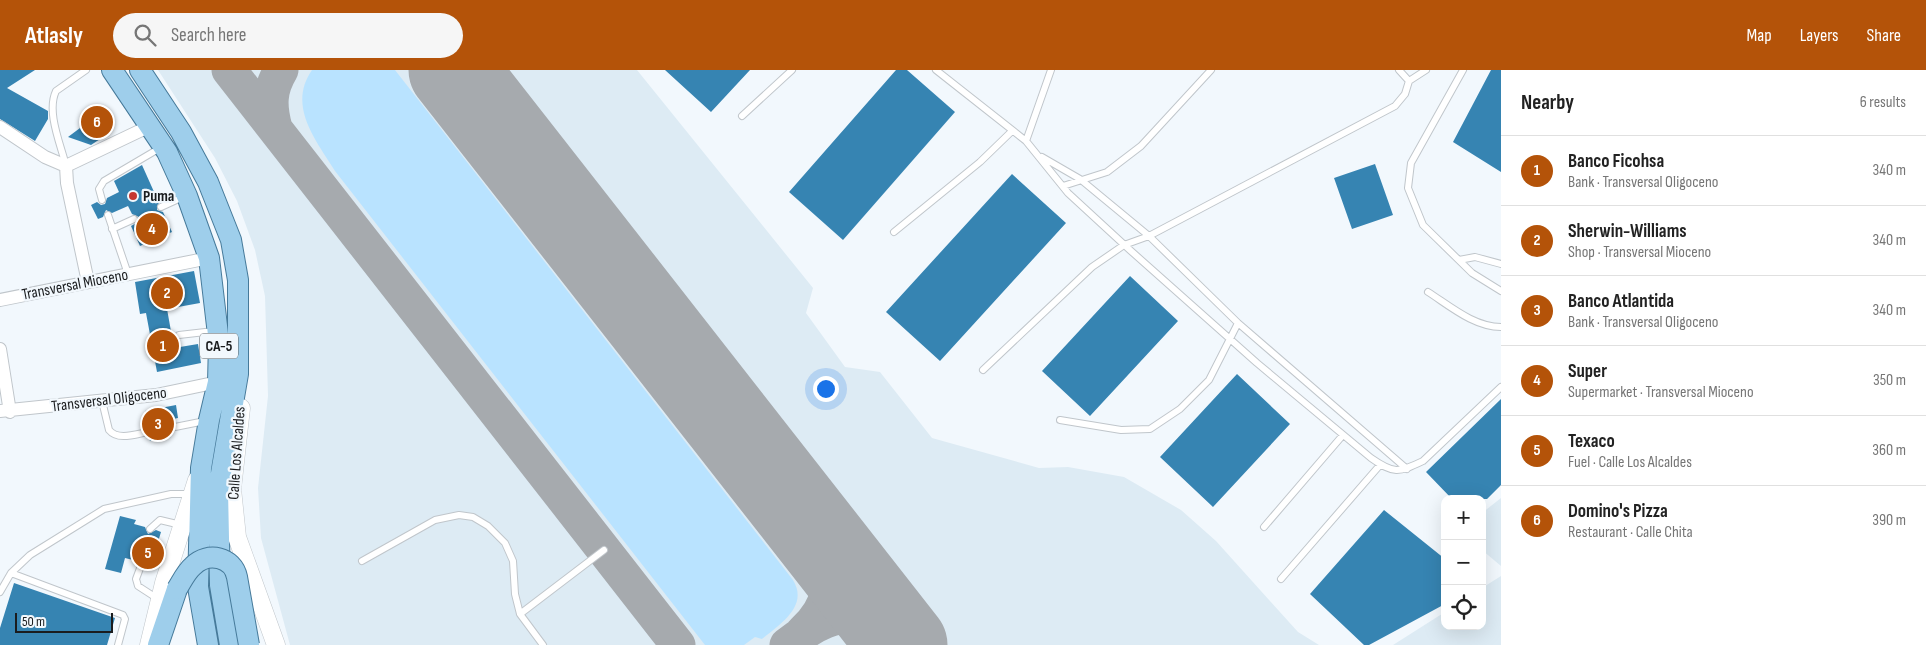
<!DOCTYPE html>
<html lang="en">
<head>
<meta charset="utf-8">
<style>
	:root { --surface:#fff; --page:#f6f6f6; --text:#222; --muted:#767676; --line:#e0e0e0; --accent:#b45309 }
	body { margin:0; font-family:"Sofia Sans Condensed",sans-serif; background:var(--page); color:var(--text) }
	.controls { position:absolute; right:15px; bottom:15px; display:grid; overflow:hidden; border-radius:10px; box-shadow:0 5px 20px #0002 }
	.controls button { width:45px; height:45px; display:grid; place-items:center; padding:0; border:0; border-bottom:1px solid var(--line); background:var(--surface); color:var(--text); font:25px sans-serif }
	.scale { position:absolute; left:15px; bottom:12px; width:98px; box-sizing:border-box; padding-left:5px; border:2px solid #1a1c1e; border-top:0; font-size:14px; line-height:18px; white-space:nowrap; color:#1a1c1e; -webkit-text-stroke:4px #f2f8fd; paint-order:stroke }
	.you { position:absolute; left:825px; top:318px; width:18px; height:18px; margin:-12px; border:4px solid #fff; border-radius:50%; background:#1a73e8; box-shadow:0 0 0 8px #1a73e833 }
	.badge { display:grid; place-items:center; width:32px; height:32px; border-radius:50%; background:var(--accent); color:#fff; font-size:16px; font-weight:700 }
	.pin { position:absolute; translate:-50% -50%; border:2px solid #fff; box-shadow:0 1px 5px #0006 }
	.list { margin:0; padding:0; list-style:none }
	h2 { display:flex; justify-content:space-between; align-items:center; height:65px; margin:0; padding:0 20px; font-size:21px }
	h2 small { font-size:16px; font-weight:400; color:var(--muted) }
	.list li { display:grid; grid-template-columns:32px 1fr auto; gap:15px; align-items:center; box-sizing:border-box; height:70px; padding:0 20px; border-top:1px solid var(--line) }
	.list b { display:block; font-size:19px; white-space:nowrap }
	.list p { margin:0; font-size:16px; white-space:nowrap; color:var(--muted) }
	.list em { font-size:16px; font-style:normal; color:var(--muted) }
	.icon { flex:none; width:28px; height:28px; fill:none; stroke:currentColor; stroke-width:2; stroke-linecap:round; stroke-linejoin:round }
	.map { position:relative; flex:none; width:1501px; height:575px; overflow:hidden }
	header { display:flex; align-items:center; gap:30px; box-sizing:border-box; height:70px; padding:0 25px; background:var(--accent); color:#fff }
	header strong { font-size:24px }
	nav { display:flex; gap:28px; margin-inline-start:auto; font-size:18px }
	.search { width:350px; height:45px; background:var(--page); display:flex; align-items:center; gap:12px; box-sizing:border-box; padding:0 18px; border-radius:28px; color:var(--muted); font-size:19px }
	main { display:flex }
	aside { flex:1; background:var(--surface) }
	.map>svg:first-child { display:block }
	.built { fill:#ddebf4 }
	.green { fill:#b9e3ff }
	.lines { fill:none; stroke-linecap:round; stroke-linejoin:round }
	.taxiway { stroke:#a6aaae; stroke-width:35 }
	.runway { stroke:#a6aaae; stroke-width:89 }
	.building { fill:#3684b2 }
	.service-casing { stroke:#c0c6cb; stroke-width:8 }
	.minor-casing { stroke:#c0c6cb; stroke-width:14 }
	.secondary-casing { stroke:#c0c6cb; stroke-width:19 }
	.primary-casing { stroke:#467a9a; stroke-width:22 }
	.service { stroke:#fff; stroke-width:6 }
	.minor { stroke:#fff; stroke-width:12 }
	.secondary { stroke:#fff; stroke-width:18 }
	.primary { stroke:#9eceeb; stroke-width:20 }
	.primary-bridge-casing { stroke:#467a9a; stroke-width:22; stroke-linecap:butt }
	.primary-bridge { stroke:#9eceeb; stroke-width:20 }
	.poi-dot { fill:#c63831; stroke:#f2f8fd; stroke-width:2 }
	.labels { text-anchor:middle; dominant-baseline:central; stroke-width:4.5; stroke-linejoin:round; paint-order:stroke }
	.shield { fill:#f2f8fd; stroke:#5b5e61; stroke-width:1 }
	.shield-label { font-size:15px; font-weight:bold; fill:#1a1c1e }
	.poi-label { font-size:16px; font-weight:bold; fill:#1a1c1e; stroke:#f2f8fd; text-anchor:start }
	.street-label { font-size:16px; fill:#1a1c1e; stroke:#f2f8fd }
</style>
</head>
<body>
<header>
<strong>Atlasly</strong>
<div class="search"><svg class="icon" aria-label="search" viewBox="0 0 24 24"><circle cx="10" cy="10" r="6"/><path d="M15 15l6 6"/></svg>Search here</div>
<nav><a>Map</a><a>Layers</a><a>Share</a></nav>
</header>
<main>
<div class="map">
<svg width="1501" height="575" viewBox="0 0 1501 575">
	<rect width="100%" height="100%" fill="#f2f8fd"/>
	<path class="built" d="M 158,0 L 637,0 L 813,218 L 806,243 L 845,297 L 880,302 L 932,368 L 1039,398 L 1068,397 L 1124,407 L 1181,440 L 1216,471 L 1298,562 L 1319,575 L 290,575 L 261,468 L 258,418 L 268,326 L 265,226 L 255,180 L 237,131 L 215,88 Z
		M 1501,428 L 1501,496 L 1482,480 L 1482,443 Z
		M 1501,506 L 1501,575 L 1393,575 L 1445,542 L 1445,556 L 1482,556 L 1482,518 Z"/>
	<path class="green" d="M 312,0 L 395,0 L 793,510 C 809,536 780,554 762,569 L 755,567 L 744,575 L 705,575 L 335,101 C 316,70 287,36 312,0 Z"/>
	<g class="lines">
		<path class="taxiway" d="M 229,0 L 678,575
			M 275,58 C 269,36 269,20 281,0
			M 803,562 C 834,534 832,508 821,471
			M 787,575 C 810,557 839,538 870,549 C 878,552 886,559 894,563"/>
		<path class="runway" d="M 453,0 L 903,575"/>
	</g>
	<path class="building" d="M 0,0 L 35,0 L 7,18 L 48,41 L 48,49 L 35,71 L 0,49 Z
		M 665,0 L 750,0 L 711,42 Z
		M 896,0 L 907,0 L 955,42 L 843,170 L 789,122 Z
		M 1491,0 L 1501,0 L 1501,102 L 1453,72 Z
		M 100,43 L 112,61 L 91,75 L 68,67 Z
		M 1375,94 L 1393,145 L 1352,159 L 1334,108 Z
		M 142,95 L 159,133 L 157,140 L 163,142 L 172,162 L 140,176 L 131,156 L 138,152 L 139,147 L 132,144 L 128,136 L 112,143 L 106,140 L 103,147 L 98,149 L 91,135 L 97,132 L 101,135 L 105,134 L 107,128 L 119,122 L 114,111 Z
		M 1012,104 L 1066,153 L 940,291 L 886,242 Z
		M 194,201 L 200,233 L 167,239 L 174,278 L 198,274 L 201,293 L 157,302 L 146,243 L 140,244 L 135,212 Z
		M 1130,206 L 1178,251 L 1090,346 L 1042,301 Z
		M 1237,304 L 1290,354 L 1213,437 L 1160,387 Z
		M 1501,329 L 1501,415 L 1487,429 L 1452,429 L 1426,402 Z
		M 176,335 L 178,348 L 168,350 L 169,353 L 165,357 L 171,367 L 150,371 L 149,367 L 153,362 L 147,357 L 145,341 Z
		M 1384,440 L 1445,489 L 1445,534 L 1369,575 L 1364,575 L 1310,524 Z
		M 120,446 L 136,450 L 134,454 L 145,457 L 148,464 L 156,460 L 161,462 L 151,495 L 147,494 L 143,488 L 137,491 L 125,488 L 121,503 L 105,499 Z
		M 14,513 L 115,548 L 107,575 L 0,575 L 0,558 Z"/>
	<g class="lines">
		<defs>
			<path id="service" d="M 936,0 L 1026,71 L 1068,123 L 1131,181 L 1257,293 L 1371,388 C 1394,404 1398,403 1423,391 L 1501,317
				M 1399,0 L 1409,11
				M 1463,0 L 1411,93 L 1408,118 L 1423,155 L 1472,203 L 1501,221
				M 742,46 L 792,0
				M 1026,71 L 1051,0
				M 1042,87 L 1080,109 L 1149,166 L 1238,253 L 1407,399
				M 66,96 C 61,75 46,42 56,21 L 86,0
				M 1063,116 L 1107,102 L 1141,76 L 1211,0
				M 102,130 L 99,119 L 104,111 L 160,78
				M 161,137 L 185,126
				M 108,145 L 128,204
				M 112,159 L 134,149
				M 894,162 L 980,92 L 1012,61
				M 1459,190 L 1475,187 L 1501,194
				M 1428,222 C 1450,236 1474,257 1501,257
				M 179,265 L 214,261
				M 983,300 L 1092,197 L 1124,175 L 1149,166 L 1395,36 L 1405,24 L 1409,11 L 1426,0
				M 102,331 L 109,360 C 118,371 136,364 148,362
				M 1060,350 L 1121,360 L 1150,359 L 1180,339 L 1209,310 L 1238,253
				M 170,358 L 205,351
				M 1264,457 L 1343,365
				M 150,459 L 160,450 L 181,455
				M 362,491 L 435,450 L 459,445 L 473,447 L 488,456 L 505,473 L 513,491 L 515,524 L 520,544 L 543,575
				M 142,493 L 136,509 L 138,516 L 158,529
				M 11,503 L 123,545 L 125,549 L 118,575
				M 1281,509 L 1380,395
				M 0,522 L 11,503 L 30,485 L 104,439 L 171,424 L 191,424
				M 520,544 L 604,480"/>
			<path id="minor" d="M 0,57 L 45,87 L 66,96 L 150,56
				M 66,96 L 67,113 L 88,212
				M 0,230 L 209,188
				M 0,279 L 10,342
				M 0,341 L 156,325 L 218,312"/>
			<path id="secondary" d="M 241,338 L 232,419 L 237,467 L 276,575
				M 149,575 L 164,513 L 197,410"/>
			<path id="primary" d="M 112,0 L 167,82 L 187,126 L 209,188 L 219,273 L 218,312 L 209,350 L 201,398 L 198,517 L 208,575
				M 140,0 L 181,62 L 208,112 L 231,170 L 238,210 L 238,304 L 218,421 L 220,515 L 230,575
				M 158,575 L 177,519"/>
		</defs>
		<use href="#service" class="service-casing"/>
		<use href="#minor" class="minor-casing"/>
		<use href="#secondary" class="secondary-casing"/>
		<use href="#primary" class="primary-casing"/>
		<use href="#service" class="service"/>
		<use href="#minor" class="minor"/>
		<use href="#secondary" class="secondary"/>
		<use href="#primary" class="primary"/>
		<defs>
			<path id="primary-bridge" d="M 177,519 C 182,511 186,502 193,496 C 208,481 233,487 237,507 L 249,575"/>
		</defs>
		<use href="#primary-bridge" class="primary-bridge-casing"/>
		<use href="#primary-bridge" class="primary-bridge"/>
	</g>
	<circle class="poi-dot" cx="133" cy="126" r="5"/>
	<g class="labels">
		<rect class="shield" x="200" y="263.5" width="38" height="25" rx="4"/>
		<g class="shield-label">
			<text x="219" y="276">CA-5</text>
		</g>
		<g class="poi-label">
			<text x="143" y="126">Puma</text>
		</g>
		<g class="street-label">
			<text transform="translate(75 215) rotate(-11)">Transversal Mioceno</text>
			<text transform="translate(109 330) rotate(-7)">Transversal Oligoceno</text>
			<text transform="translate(237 383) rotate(-86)">Calle Los Alcaldes</text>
		</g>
	</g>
</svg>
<div class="controls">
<button>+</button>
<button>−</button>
<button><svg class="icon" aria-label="locate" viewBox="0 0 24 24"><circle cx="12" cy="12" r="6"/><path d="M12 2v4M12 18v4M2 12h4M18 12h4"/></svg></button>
</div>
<div class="scale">50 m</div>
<div class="you"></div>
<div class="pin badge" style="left:163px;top:276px">1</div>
<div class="pin badge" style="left:167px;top:223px">2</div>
<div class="pin badge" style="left:158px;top:354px">3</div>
<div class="pin badge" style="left:152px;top:159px">4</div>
<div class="pin badge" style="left:148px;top:483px">5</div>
<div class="pin badge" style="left:97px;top:52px">6</div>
</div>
<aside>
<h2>Nearby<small>6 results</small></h2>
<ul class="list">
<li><span class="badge">1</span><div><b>Banco Ficohsa</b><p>Bank · Transversal Oligoceno</p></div><em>340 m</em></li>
<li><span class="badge">2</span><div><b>Sherwin-Williams</b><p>Shop · Transversal Mioceno</p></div><em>340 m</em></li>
<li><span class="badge">3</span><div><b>Banco Atlantida</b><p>Bank · Transversal Oligoceno</p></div><em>340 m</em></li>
<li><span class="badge">4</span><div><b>Super</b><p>Supermarket · Transversal Mioceno</p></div><em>350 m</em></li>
<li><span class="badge">5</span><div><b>Texaco</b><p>Fuel · Calle Los Alcaldes</p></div><em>360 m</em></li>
<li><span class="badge">6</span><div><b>Domino's Pizza</b><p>Restaurant · Calle Chita</p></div><em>390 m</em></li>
</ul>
</aside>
</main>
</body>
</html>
